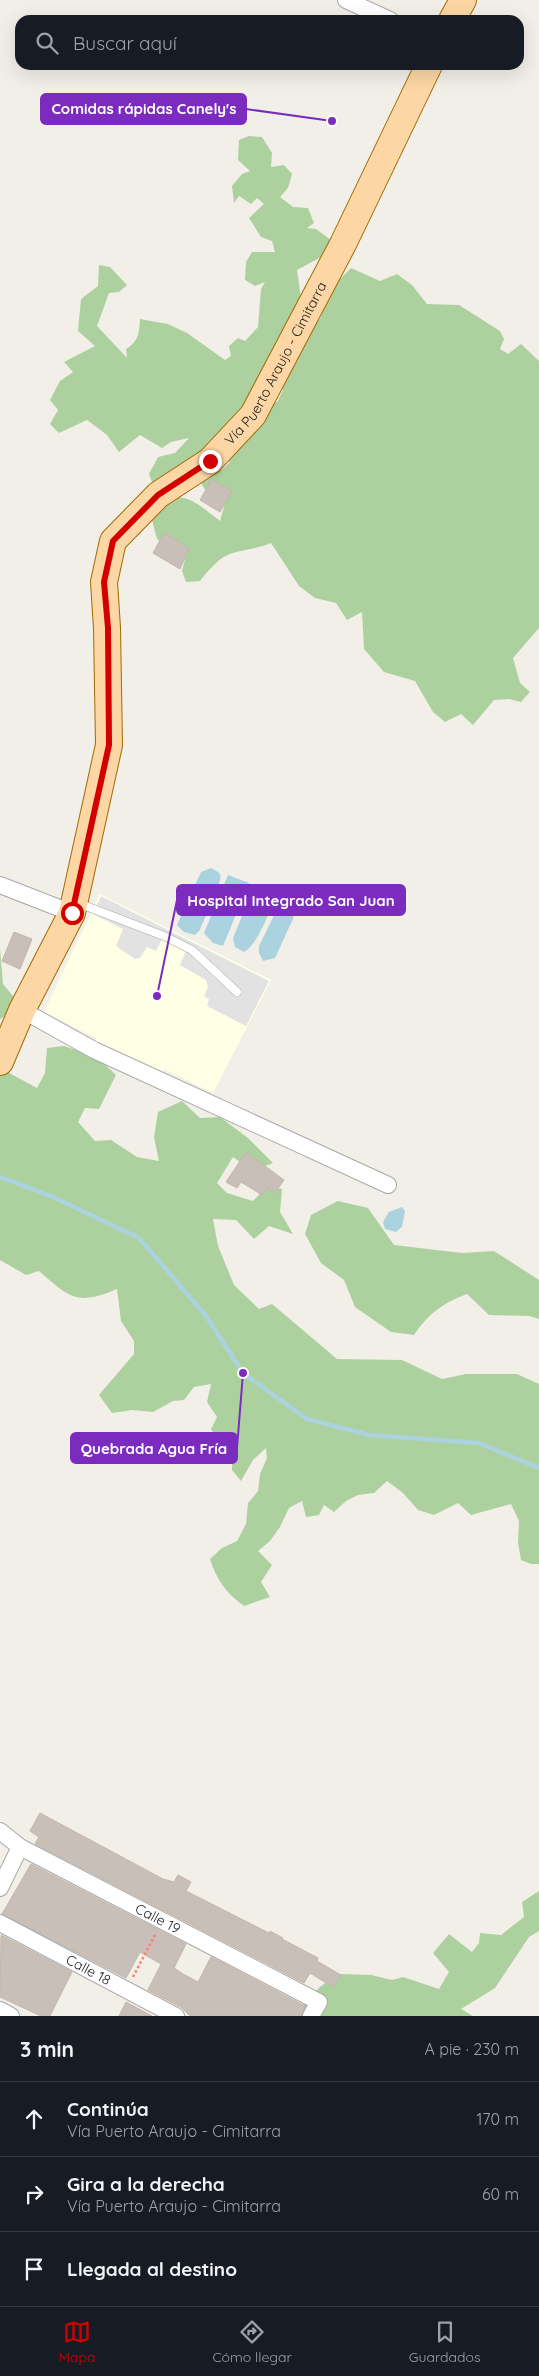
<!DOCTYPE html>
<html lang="es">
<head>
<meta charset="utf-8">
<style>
	:root { --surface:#171b24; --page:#20242c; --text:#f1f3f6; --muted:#9ea1a6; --line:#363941; --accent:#d40000 }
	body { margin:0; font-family:Quicksand,sans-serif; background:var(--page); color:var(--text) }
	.stop { position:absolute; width:15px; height:15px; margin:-11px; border:4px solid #d40000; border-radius:50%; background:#fff }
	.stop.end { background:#d40000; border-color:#fff; box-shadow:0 1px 5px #0008 }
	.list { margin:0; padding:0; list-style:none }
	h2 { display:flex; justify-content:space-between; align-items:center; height:65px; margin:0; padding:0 20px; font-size:21px }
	h2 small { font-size:16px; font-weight:400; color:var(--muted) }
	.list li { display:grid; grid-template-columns:32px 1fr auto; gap:15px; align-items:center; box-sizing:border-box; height:75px; padding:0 20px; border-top:1px solid var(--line) }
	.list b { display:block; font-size:19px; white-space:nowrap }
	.list p { margin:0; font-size:16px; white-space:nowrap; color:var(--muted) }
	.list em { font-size:16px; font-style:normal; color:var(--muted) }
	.icon { flex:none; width:28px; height:28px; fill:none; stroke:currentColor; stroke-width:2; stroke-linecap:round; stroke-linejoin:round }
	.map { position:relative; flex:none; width:539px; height:2016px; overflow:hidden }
	.search { position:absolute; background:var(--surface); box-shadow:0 5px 20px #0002; left:15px; right:15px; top:15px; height:55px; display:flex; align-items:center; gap:12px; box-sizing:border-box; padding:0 18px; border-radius:15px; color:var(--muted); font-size:19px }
	.sheet { height:290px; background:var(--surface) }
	nav { display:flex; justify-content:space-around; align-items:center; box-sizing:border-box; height:70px; border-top:1px solid var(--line); background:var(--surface); font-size:14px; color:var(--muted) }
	nav a { display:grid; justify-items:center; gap:2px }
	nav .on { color:var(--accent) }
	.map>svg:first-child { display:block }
	.education { fill:#ffffe5 }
	.forest { fill:#add19e }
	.parking { fill:#e2e2e2 }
	.water { fill:#aad3df }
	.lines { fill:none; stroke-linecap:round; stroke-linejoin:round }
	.stream { stroke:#aad3df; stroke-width:4.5 }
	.building { fill:#c7bfb8; stroke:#c4b6ab }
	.lane-casing { stroke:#a9a9a9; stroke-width:9 }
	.street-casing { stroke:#a9a9a9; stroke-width:18 }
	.primary-casing { stroke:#a06b00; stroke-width:28 }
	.path { stroke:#fa8072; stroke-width:2.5; stroke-dasharray:2.5 2.5; stroke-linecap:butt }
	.lane { stroke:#fff; stroke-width:8 }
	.street { stroke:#fff; stroke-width:16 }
	.primary { stroke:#fcd6a4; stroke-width:26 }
	.route { stroke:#d40000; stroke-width:6 }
	.labels { text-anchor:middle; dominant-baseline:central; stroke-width:4; stroke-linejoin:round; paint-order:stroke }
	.street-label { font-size:14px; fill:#222; stroke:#fff }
	.leader { fill:none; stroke:#7b2cbf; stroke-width:2 }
	.callout-dot { fill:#7b2cbf; stroke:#fff; stroke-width:2 }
	.callout { fill:#7b2cbf; stroke:#7b2cbf; stroke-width:2 }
	.callout-label { font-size:15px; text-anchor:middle; font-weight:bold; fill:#fff }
</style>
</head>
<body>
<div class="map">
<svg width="539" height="2016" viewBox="0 0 539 2016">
	<rect width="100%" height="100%" fill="#f2efe9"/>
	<path class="education" d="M 100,894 L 271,980 L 213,1093 L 164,1069 L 160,1075 L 93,1046 L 96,1038 L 44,1012 Z"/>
	<path class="forest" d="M 249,136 L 262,137 L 272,153 L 271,167 L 284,165 L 292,174 L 288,188 L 280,197 L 293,207 L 308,208 L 314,223 L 307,228 L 316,229 L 335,243 L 323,256 L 297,270 L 301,298 L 263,377 L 252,405 L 266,406 L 277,402 L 283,390 L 274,374 L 277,364 L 292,358 L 291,344 L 304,329 L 320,319 L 335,284 L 351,268 L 380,281 L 397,274 L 412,285 L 427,304 L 459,305 L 500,331 L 504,339 L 500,349 L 508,354 L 521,344 L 539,361 L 539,628 L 513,658 L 520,683 L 530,692 L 521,702 L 509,699 L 494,700 L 473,725 L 461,714 L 445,722 L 433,712 L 415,681 L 384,672 L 364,649 L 362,612 L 347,620 L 336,603 L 315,598 L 299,586 L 271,543 C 256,549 248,549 233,553 C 220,556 208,571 200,581 L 186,582 L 182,571 L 186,555 L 157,539 L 151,516 C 177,482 195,502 220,521 L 225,503 L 206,491 L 196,475 L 222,470 L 230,462 L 210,454 L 193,468 L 186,477 L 156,493 L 149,474 L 158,457 L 175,453 L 189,438 L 171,442 L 162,448 L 140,435 L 119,452 L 107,435 L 87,420 L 59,433 L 50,424 L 58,410 L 50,400 L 60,381 L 73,372 L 64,362 L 95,346 L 78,331 L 81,299 L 98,286 L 99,265 L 110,267 L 127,285 L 119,292 L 109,293 L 97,326 L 127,358 L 126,349 C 139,341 139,333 140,319 L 168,324 L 187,333 L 225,360 L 231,356 L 229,346 L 238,338 L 245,341 L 258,327 L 261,289 L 265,282 L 255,286 L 245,280 L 246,262 L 252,252 L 275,252 L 272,241 L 261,237 L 249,218 L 264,204 L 257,198 L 251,204 L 239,196 L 234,203 L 232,186 L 242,174 L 250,171 L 238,160 L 239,140 Z
		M 0,949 L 3,984 L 22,1007 L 0,1019 Z
		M 64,1046 L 97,1057 L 116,1075 L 99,1109 L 85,1108 L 78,1122 L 95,1141 L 111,1140 L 137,1157 L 159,1161 L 154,1137 L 158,1112 L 182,1101 L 200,1118 L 220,1117 L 248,1138 L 273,1163 L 253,1171 L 233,1157 L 217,1183 L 227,1193 L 253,1201 L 266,1187 L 282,1189 L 280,1212 L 293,1234 L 269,1226 L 254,1239 L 236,1220 L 213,1219 L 218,1246 L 234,1285 L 259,1309 L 272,1304 L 337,1359 L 402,1360 L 442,1379 L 466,1374 L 517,1374 L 539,1384 L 539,1564 L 531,1564 L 521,1560 L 518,1543 L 519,1521 L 511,1504 L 471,1515 L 458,1503 L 434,1515 L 418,1510 L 403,1493 L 387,1481 L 374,1493 L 358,1495 L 346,1501 L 334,1512 L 324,1505 L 319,1515 L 306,1517 L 302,1501 L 289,1508 L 280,1527 L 270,1541 L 258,1551 L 272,1565 L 261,1582 L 270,1597 L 244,1606 C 227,1594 216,1579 210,1559 L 222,1548 L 237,1541 L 246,1524 L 248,1503 L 258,1491 L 260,1474 L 267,1458 L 266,1448 L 253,1460 L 241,1481 L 232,1470 L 232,1452 L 220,1444 L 211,1429 L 217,1417 L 207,1402 L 211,1384 L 194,1387 L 184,1400 L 173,1401 L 153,1412 L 132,1410 L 112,1413 L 99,1395 L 134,1354 L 134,1341 L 121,1321 L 117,1289 C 77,1306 70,1298 39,1271 L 26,1275 L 0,1260 L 0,1068 L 37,1088 L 45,1073 L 47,1048 Z
		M 338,1201 L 368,1208 L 394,1245 L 462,1253 L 494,1251 L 539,1280 L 539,1319 L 529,1316 L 489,1315 L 467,1294 C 443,1303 429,1313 414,1335 L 391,1332 L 355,1307 L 344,1280 L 321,1263 L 305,1234 L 311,1215 Z
		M 539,1891 L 539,1931 L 529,1937 L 495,1988 L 461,2009 L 473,2016 L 297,2016 L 305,2002 L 321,1986 L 339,1974 L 371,1975 L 392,1980 L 403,1977 L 439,1989 L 449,1972 L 433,1953 L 449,1934 L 472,1952 L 479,1943 L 480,1933 L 501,1935 L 524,1917 L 522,1902 Z"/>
	<path class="parking" d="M 101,896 L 269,981 L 246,1026 L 207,1006 L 209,999 L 204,996 L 208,987 L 206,980 L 180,965 L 186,951 L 162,939 L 156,951 L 147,947 L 140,958 L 135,959 L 116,946 L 123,929 L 93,914 Z"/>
	<path class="water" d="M 211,868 C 213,869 219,872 220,874 C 224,880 203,921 200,930 L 195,935 L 184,932 L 177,925 L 201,872 Z
		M 228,875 L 249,883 L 223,946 L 213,943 L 204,933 Z
		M 255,884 L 277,892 C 270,909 260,942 244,952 L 235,947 L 233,938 Z
		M 286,895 L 294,897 L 297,901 L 293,919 L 275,958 L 263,961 L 259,953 L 259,946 L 283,897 Z
		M 402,1207 L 405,1211 L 402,1227 L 396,1232 L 385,1229 L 383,1222 L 389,1212 Z"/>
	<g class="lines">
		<path class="stream" d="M 0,1177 L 53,1197 L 139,1238 L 206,1316 L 243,1373 L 307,1419 L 369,1435 L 479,1443 L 539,1468"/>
	</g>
	<path class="building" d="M 212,479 L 232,491 L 220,512 L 200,500 Z
		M 164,533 L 189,548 L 180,569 L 153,553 Z
		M 14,932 L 32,939 L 20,969 L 2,961 Z
		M 246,1152 L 284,1180 L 275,1193 L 268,1188 L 262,1195 L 241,1182 L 237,1188 L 226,1182 Z
		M 40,1813 L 163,1879 L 174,1882 L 178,1875 L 191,1882 L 186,1891 L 269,1933 L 270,1931 L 283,1938 L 282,1939 L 318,1958 L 317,1961 L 341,1975 L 333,1987 L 310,1973 L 304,1983 L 35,1844 L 39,1837 L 30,1831 Z
		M 31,1864 L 186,1944 L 174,1968 L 183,1974 L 198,1982 L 211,1957 L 305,2006 L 301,2016 L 190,2016 L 181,2007 L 148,1990 L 161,1964 L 140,1952 L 126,1978 L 2,1914 Z
		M 1,1935 L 72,1972 L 50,2016 L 41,2016 L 0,1997 Z
		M 126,2002 L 152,2016 L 119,2016 Z"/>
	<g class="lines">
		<defs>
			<path id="lane" d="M 78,903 L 164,936 L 192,950 L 237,992"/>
			<g id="street">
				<path d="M 346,0 L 390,20"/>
				<path d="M 0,885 L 72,913"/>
				<path d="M 22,1010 L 94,1050 L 388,1185"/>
				<path id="s1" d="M 0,1831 L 20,1847 L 319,2002 L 311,2016"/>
				<path d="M 0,1888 L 20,1847"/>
				<path id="s2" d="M 0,1923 L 176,2016"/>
				<path d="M 0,2010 L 11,2016"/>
			</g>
			<g id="primary">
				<path d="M 452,20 L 463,0"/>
				<path id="s3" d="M 0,1062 L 22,1010 L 72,913 L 109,745 L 107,628 L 104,582 L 113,541 L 158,495 L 210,461 L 253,415 L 343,244 L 429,65"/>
			</g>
		</defs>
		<use href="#lane" class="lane-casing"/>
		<use href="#street" class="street-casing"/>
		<use href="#primary" class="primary-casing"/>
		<path class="path" d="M 133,1977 L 156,1933"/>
		<use href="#lane" class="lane"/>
		<use href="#street" class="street"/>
		<use href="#primary" class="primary"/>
	</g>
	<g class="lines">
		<path class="route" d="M 72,913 L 109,745 L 108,628 L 104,582 L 113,541 L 158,495 L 210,461"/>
	</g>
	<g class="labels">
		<g class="street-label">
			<text stroke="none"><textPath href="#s3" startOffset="788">Vía Puerto Araujo - Cimitarra</textPath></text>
			<text stroke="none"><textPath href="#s1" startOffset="181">Calle 19</textPath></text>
			<text stroke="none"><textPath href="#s2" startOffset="100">Calle 18</textPath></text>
		</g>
	</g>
	<path class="leader" d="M332 121L246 109M157 996L177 900M243 1373L237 1448"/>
	<g class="callout-dot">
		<circle cx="332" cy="121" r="5"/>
		<circle cx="157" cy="996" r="5"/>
		<circle cx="243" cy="1373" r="5"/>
	</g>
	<g class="callout">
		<rect x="41" y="94" width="205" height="30" rx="5"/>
		<rect x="177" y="885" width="228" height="30" rx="5"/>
		<rect x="71" y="1433" width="166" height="30" rx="5"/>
	</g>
	<g class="callout-label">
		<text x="144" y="114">Comidas rápidas Canely's</text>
		<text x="291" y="906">Hospital Integrado San Juan</text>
		<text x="154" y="1454">Quebrada Agua Fría</text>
	</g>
</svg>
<div class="stop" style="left:72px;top:913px"></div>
<div class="stop end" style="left:210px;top:461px"></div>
<div class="search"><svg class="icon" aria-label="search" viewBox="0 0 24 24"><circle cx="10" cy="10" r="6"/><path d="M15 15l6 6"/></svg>Buscar aquí</div>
</div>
<section class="sheet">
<h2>3 min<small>A pie · 230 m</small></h2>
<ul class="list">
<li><svg class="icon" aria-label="ahead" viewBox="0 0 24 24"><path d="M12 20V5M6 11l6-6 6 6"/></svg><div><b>Continúa</b><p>Vía Puerto Araujo - Cimitarra</p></div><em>170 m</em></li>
<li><svg class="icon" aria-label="right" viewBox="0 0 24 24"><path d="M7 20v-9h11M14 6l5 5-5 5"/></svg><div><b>Gira a la derecha</b><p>Vía Puerto Araujo - Cimitarra</p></div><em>60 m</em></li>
<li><svg class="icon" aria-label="arrive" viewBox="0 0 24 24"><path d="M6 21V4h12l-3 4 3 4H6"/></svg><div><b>Llegada al destino</b></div></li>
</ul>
</section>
<nav>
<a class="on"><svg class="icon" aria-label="map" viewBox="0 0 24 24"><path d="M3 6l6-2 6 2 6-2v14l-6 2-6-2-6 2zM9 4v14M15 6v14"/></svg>Mapa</a>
<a><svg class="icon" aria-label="directions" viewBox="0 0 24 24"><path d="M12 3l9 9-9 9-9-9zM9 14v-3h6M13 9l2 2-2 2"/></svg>Cómo llegar</a>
<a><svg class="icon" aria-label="saved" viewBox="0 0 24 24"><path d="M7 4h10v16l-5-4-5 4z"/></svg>Guardados</a>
</nav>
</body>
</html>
